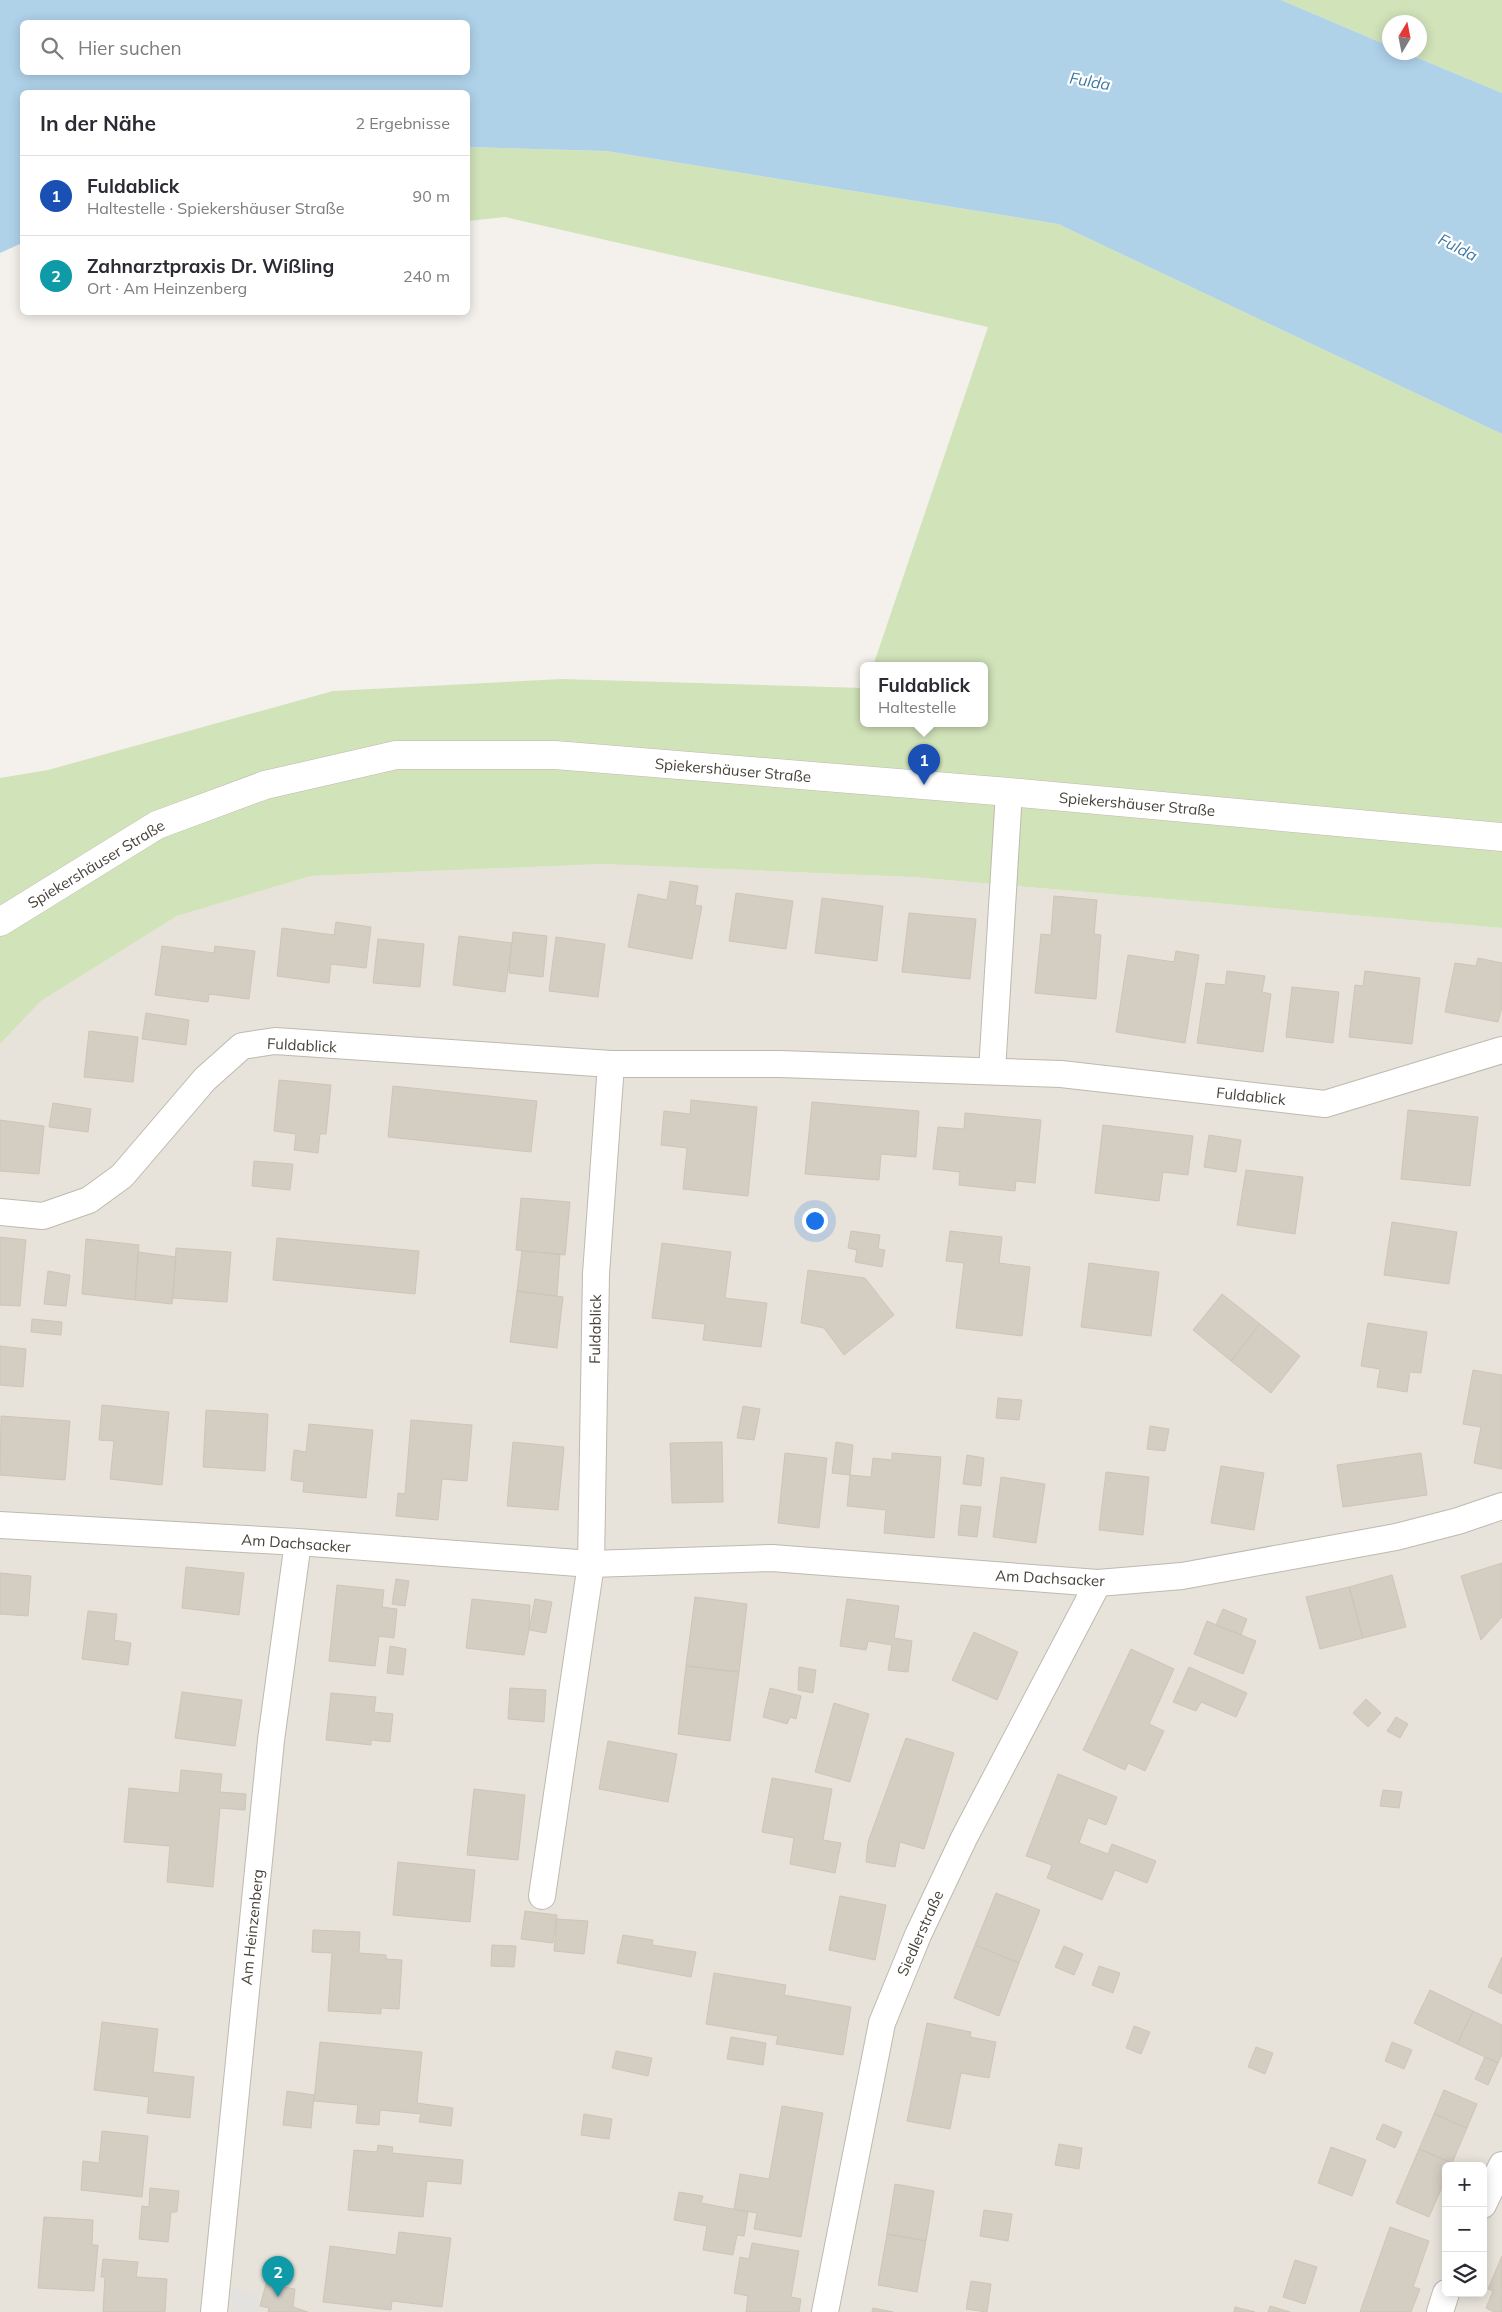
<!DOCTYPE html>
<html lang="de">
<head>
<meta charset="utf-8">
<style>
	:root { --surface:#fff; --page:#f2f2f3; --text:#2b2b33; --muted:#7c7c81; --line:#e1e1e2; --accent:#e24d35 }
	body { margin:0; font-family:Mulish,sans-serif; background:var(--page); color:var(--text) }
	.controls { position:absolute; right:15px; bottom:15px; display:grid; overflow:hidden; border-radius:8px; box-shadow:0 2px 12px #0003 }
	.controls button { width:45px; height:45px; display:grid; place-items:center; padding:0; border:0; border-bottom:1px solid var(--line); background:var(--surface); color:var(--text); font:25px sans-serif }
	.compass { position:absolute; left:1382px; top:15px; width:45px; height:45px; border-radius:50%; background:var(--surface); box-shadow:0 2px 12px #0003; rotate:10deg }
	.you { position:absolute; left:814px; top:1220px; width:18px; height:18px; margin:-12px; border:4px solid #fff; border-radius:50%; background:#1a73e8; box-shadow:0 0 0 8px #1a73e833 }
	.badge { display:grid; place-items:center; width:32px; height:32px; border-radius:50%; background:var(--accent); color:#fff; font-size:16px; font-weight:700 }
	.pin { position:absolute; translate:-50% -41px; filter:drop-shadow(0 1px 2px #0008) }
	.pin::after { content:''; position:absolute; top:26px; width:18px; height:15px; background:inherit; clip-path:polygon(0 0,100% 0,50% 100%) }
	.popup { position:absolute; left:860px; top:662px; width:128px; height:65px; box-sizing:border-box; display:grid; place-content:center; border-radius:8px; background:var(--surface); filter:drop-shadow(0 1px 4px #0005); font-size:16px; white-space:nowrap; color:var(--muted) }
	.popup b { font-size:19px; color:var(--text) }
	.popup::after { content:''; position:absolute; left:50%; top:100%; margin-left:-10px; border:10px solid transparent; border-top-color:var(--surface) }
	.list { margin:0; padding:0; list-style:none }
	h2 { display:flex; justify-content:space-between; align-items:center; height:65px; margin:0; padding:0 20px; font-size:21px }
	h2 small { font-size:16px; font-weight:400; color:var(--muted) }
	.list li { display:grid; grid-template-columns:32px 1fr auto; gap:15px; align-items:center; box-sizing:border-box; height:80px; padding:0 20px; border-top:1px solid var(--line) }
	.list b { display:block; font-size:19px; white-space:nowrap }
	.list p { margin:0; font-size:16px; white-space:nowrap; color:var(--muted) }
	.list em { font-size:16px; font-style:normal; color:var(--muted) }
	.icon { flex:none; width:28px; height:28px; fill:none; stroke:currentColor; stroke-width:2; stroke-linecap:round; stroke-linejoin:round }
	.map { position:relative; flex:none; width:1502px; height:2312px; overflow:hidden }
	.search { position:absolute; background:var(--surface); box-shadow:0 2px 12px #0003; left:20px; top:20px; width:450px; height:55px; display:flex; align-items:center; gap:12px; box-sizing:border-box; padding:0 18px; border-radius:8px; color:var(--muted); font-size:19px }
	.panel { position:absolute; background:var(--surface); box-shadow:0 2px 12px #0003; left:20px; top:90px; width:450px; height:225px; border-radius:8px }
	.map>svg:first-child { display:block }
	.residential { fill:#e7e3da; fill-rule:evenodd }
	.green { fill:#d1e3b9 }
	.parking { fill:#e3e2df }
	.water { fill:#afd2e9; fill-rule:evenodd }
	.building { fill:#d4cdc2; stroke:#cec5b6 }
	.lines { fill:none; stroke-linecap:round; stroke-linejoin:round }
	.minor-casing { stroke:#bfb9af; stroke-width:28 }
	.tertiary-casing { stroke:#bfb9af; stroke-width:29 }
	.minor { stroke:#fff; stroke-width:26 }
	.tertiary { stroke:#fff; stroke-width:28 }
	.labels { text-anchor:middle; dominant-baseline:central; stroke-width:4.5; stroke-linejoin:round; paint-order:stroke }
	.street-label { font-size:15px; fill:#48423a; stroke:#fff }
	.water-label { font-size:16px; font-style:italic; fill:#3c78a0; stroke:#fff }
</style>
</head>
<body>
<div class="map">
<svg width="1502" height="2312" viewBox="0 0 1502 2312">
	<rect width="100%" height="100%" fill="#f4f1ec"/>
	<path class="residential" d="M 602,864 L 912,877 L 1502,928 L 1502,2312 L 0,2312 L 0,1044 L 41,1001 L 177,916 L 311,876 ZM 1446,2166 L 1483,2166 L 1483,2293 L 1446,2293 Z"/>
	<path class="green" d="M 1281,0 L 1502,0 L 1502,93 L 1406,53 L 1420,52 L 1420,22 L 1390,22 L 1389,46 Z
		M 468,147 L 606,151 L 1058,224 L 1502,434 L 1502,928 L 912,877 L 602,864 L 311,876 L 177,916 L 41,1001 L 0,1044 L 0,778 L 48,770 L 333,691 L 562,679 L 864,688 L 864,724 L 984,724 L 984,666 L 873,666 L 988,327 L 505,217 L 468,221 Z"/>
	<path class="parking" d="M 232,2287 L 259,2295 L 258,2312 L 231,2312 Z"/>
	<path class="water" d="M 0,0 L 1281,0 L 1389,46 L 1390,52 L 1406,53 L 1502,93 L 1502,434 L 1058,224 L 606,151 L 468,147 L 468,92 L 22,92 L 22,243 L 0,253 ZM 22,22 L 468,22 L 468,72 L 22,72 Z"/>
	<path class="building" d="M 670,881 L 698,886 L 695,905 L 702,906 L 692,959 L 628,947 L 638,894 L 667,900 Z
		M 736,893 L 793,901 L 786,949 L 729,941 Z
		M 1054,896 L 1097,900 L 1094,934 L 1101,935 L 1096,999 L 1035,993 L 1041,934 L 1051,935 Z
		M 822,898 L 883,906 L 877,961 L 815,953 Z
		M 909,913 L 976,919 L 970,979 L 902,972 Z
		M 336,922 L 371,927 L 366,968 L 331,964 L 329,983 L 277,976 L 282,928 L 334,935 Z
		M 513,932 L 547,936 L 543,977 L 509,973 Z
		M 459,936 L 512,943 L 505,992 L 453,985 Z
		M 556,937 L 605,944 L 598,997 L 549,991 Z
		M 378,939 L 424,944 L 420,987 L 373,983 Z
		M 162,946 L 214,953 L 215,946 L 255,951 L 249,999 L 209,994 L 208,1002 L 155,995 Z
		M 1176,951 L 1199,955 L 1185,1043 L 1116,1032 L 1128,955 L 1174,962 Z
		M 1478,958 L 1502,963 L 1502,1007 L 1498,1022 L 1445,1012 L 1455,963 L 1476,966 Z
		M 1227,971 L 1265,976 L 1262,992 L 1271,994 L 1263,1052 L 1197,1043 L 1206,983 L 1225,985 Z
		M 1365,971 L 1420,978 L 1412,1044 L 1349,1037 L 1355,985 L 1363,986 Z
		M 1292,987 L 1339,992 L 1333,1043 L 1286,1037 Z
		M 146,1013 L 189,1020 L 186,1045 L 142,1039 Z
		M 89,1031 L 138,1037 L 133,1082 L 84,1077 Z
		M 279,1080 L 331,1085 L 326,1134 L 320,1134 L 318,1153 L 294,1150 L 296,1134 L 274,1131 Z
		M 393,1086 L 537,1101 L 531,1152 L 388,1137 Z
		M 691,1100 L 757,1107 L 748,1196 L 683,1189 L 687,1148 L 661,1145 L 664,1111 L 690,1114 Z
		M 812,1102 L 919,1111 L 916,1157 L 881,1154 L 879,1180 L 805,1174 Z
		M 53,1103 L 91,1109 L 88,1132 L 49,1127 Z
		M 1408,1110 L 1478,1117 L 1470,1186 L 1401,1179 Z
		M 965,1113 L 1041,1120 L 1035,1183 L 1016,1181 L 1015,1191 L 959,1185 L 960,1172 L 933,1169 L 938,1127 L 964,1129 Z
		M 0,1120 L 44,1126 L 39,1174 L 0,1171 Z
		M 1103,1125 L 1193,1136 L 1188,1175 L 1163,1172 L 1159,1201 L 1095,1193 Z
		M 1209,1135 L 1241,1140 L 1236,1172 L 1204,1167 Z
		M 254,1161 L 293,1164 L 290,1190 L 252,1186 Z
		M 1246,1170 L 1303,1177 L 1295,1234 L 1237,1225 Z
		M 521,1198 L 570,1202 L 565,1255 L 516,1250 Z
		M 1392,1222 L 1457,1232 L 1449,1284 L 1384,1275 Z
		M 851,1231 L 880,1235 L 878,1249 L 885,1250 L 882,1267 L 855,1262 L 857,1250 L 848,1248 Z
		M 950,1231 L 1002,1237 L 999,1263 L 1030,1267 L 1022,1336 L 956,1328 L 964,1263 L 946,1261 Z
		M 0,1237 L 26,1240 L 20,1306 L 0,1305 Z
		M 277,1238 L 419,1251 L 415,1294 L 273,1280 Z
		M 86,1239 L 139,1245 L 135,1300 L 82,1294 Z
		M 662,1243 L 731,1252 L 725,1298 L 767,1303 L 761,1347 L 703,1340 L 705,1324 L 652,1318 Z
		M 176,1248 L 231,1252 L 227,1302 L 173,1298 Z
		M 522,1251 L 560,1254 L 557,1296 L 517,1291 Z
		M 138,1252 L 176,1257 L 172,1304 L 135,1300 Z
		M 1089,1263 L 1159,1272 L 1151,1336 L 1081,1327 Z
		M 808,1270 L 865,1278 L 894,1315 L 844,1355 L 824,1328 L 801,1323 Z
		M 48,1271 L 70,1275 L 66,1306 L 44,1304 Z
		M 517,1291 L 563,1297 L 557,1348 L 510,1342 Z
		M 1222,1294 L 1260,1324 L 1231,1361 L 1193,1330 Z
		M 32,1319 L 62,1322 L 61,1335 L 31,1332 Z
		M 1368,1323 L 1427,1332 L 1421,1373 L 1410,1372 L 1407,1392 L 1377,1387 L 1380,1369 L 1361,1366 Z
		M 1260,1324 L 1300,1356 L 1271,1393 L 1231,1361 Z
		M 0,1346 L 26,1349 L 23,1387 L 0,1385 Z
		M 1473,1370 L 1502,1375 L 1502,1469 L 1474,1463 L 1481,1427 L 1463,1424 Z
		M 998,1398 L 1022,1400 L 1019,1420 L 996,1418 Z
		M 102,1405 L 169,1412 L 162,1485 L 110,1479 L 114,1441 L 99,1440 Z
		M 743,1406 L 760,1409 L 754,1440 L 737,1438 Z
		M 206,1410 L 268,1414 L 265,1471 L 203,1467 Z
		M 1,1416 L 70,1421 L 65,1480 L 0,1475 Z
		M 411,1420 L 472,1425 L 467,1481 L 442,1479 L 438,1520 L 396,1516 L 398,1493 L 405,1494 Z
		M 309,1424 L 373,1430 L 366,1498 L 303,1492 L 304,1482 L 291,1480 L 294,1450 L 306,1452 Z
		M 1150,1426 L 1169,1429 L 1165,1451 L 1147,1449 Z
		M 513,1442 L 564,1447 L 558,1510 L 507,1506 Z
		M 722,1442 L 723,1502 L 672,1503 L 670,1443 Z
		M 836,1442 L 853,1445 L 850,1475 L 832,1473 Z
		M 785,1453 L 827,1458 L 819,1528 L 778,1523 Z
		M 892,1453 L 941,1457 L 934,1538 L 884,1533 L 886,1510 L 847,1506 L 850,1475 L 871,1477 L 873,1458 L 892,1460 Z
		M 1421,1453 L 1427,1495 L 1343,1507 L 1337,1465 Z
		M 967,1455 L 984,1458 L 981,1486 L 963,1484 Z
		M 1221,1466 L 1264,1473 L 1254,1530 L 1211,1523 Z
		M 1106,1472 L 1149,1477 L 1143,1535 L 1099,1530 Z
		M 1001,1477 L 1045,1484 L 1036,1543 L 993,1537 Z
		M 961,1505 L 981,1507 L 977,1537 L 958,1535 Z
		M 1502,1563 L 1502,1617 L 1481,1640 L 1461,1576 Z
		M 186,1567 L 244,1573 L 239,1615 L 182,1608 Z
		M 0,1573 L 31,1576 L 28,1616 L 0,1614 Z
		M 1392,1575 L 1406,1627 L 1363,1638 L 1349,1587 Z
		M 396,1579 L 409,1581 L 405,1606 L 392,1604 Z
		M 337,1585 L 384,1590 L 382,1607 L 397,1609 L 394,1638 L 379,1636 L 375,1666 L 329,1661 Z
		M 1349,1587 L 1363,1638 L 1320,1649 L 1306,1597 Z
		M 695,1597 L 747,1604 L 739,1672 L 686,1666 Z
		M 472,1599 L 530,1605 L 529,1630 L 524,1655 L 466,1648 Z
		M 535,1599 L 552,1602 L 546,1633 L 529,1630 Z
		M 847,1599 L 899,1606 L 894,1638 L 912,1641 L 908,1672 L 888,1670 L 892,1645 L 868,1641 L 866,1650 L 840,1646 Z
		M 1223,1609 L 1247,1619 L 1241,1635 L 1216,1625 Z
		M 88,1611 L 117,1614 L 114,1640 L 131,1643 L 128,1665 L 82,1659 Z
		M 1207,1621 L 1256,1641 L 1243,1674 L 1194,1654 Z
		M 974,1632 L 1018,1652 L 997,1700 L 952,1680 Z
		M 390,1646 L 406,1649 L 403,1675 L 387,1673 Z
		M 1131,1649 L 1174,1669 L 1149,1724 L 1164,1731 L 1145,1771 L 1128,1763 L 1125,1770 L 1083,1750 Z
		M 686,1666 L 739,1672 L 730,1741 L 678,1734 Z
		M 799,1667 L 816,1670 L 813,1693 L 798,1690 Z
		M 1189,1667 L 1247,1693 L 1236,1717 L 1201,1702 L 1196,1711 L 1173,1702 Z
		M 510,1688 L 546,1690 L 544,1722 L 508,1719 Z
		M 770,1688 L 801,1696 L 796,1719 L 790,1717 L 787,1724 L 763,1717 Z
		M 182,1692 L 242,1700 L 235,1746 L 175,1738 Z
		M 331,1693 L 376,1697 L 374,1712 L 393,1714 L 390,1742 L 371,1740 L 371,1745 L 326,1740 Z
		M 1366,1699 L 1381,1713 L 1368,1727 L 1353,1713 Z
		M 834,1703 L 869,1714 L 850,1782 L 815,1772 Z
		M 1396,1717 L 1408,1724 L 1400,1738 L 1387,1731 Z
		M 906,1738 L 954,1753 L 924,1849 L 900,1842 L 895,1867 L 866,1862 L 868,1842 Z
		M 608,1741 L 677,1754 L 668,1802 L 599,1789 Z
		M 181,1770 L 222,1774 L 220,1792 L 246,1794 L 245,1810 L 220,1808 L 213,1887 L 167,1882 L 170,1846 L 124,1842 L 129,1788 L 179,1793 Z
		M 1058,1774 L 1117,1797 L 1106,1825 L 1088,1818 L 1079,1843 L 1108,1854 L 1112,1844 L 1156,1861 L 1147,1883 L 1115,1870 L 1102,1900 L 1047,1878 L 1052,1865 L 1026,1856 Z
		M 772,1778 L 832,1789 L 823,1840 L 841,1843 L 835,1873 L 790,1864 L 794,1838 L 762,1832 Z
		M 474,1789 L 525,1795 L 518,1860 L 467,1855 Z
		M 1383,1790 L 1402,1792 L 1399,1808 L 1380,1806 Z
		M 398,1862 L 475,1870 L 470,1922 L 393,1915 Z
		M 996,1893 L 1040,1910 L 1019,1963 L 975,1945 Z
		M 840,1896 L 886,1905 L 875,1960 L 829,1950 Z
		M 525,1911 L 557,1915 L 553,1943 L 521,1939 Z
		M 557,1919 L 588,1921 L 584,1954 L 554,1951 Z
		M 313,1930 L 360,1932 L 359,1953 L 386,1955 L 386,1959 L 402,1960 L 399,2009 L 381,2008 L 381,2014 L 328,2011 L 332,1953 L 312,1952 Z
		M 623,1935 L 653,1940 L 652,1945 L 696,1952 L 691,1977 L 617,1963 Z
		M 492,1945 L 516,1946 L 514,1967 L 491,1966 Z
		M 975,1945 L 1019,1963 L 999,2016 L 954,1998 Z
		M 1064,1946 L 1083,1954 L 1074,1975 L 1055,1967 Z
		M 1502,1957 L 1502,1994 L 1488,1987 Z
		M 1099,1966 L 1120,1973 L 1113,1993 L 1092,1985 Z
		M 714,1973 L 786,1985 L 784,1995 L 851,2007 L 843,2055 L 776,2044 L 778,2036 L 706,2024 Z
		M 1430,1990 L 1473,2011 L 1457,2044 L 1414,2023 Z
		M 1473,2011 L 1502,2025 L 1502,2055 L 1498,2063 L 1457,2044 Z
		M 102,2022 L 158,2029 L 153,2072 L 194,2077 L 190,2118 L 147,2113 L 149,2097 L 94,2090 Z
		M 927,2023 L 971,2032 L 970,2037 L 996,2042 L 989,2078 L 961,2073 L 950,2129 L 907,2121 Z
		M 1134,2026 L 1150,2032 L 1141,2054 L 1126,2048 Z
		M 731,2037 L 766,2043 L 763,2065 L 727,2059 Z
		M 320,2042 L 422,2052 L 417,2103 L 453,2108 L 451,2126 L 419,2122 L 421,2114 L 380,2110 L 379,2125 L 356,2123 L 358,2105 L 314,2101 Z
		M 1392,2042 L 1412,2050 L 1404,2069 L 1385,2061 Z
		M 1256,2047 L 1273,2053 L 1265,2074 L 1248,2067 Z
		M 616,2051 L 652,2058 L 648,2076 L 612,2068 Z
		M 1485,2057 L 1498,2063 L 1488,2085 L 1475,2079 Z
		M 1444,2090 L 1477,2104 L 1467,2128 L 1434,2114 Z
		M 287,2091 L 314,2095 L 311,2128 L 283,2125 Z
		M 782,2106 L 823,2113 L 801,2237 L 754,2229 L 757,2213 L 734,2209 L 740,2174 L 769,2179 Z
		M 584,2114 L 612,2119 L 609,2139 L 581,2135 Z
		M 1434,2114 L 1467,2128 L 1452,2163 L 1419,2149 Z
		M 1383,2124 L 1402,2132 L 1395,2148 L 1376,2139 Z
		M 102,2131 L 148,2136 L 142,2197 L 81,2190 L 83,2161 L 99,2163 Z
		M 1059,2144 L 1082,2148 L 1079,2169 L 1055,2165 Z
		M 378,2145 L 393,2147 L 392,2153 L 463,2160 L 461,2184 L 427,2181 L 423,2217 L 348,2210 L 354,2150 L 377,2152 Z
		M 1331,2147 L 1366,2160 L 1352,2196 L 1318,2183 Z
		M 1419,2149 L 1452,2163 L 1451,2166 L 1446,2166 L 1446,2178 L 1429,2217 L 1396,2203 Z
		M 895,2184 L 934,2191 L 926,2241 L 887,2234 Z
		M 150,2188 L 179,2191 L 177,2212 L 171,2212 L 168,2242 L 139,2239 L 142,2206 L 149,2207 Z
		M 679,2192 L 703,2196 L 701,2203 L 748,2212 L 744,2236 L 737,2235 L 733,2255 L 703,2250 L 707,2226 L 674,2220 Z
		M 984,2210 L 1012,2214 L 1008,2241 L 980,2236 Z
		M 44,2217 L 93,2220 L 92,2245 L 98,2245 L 94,2291 L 38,2288 Z
		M 1390,2227 L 1429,2241 L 1413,2287 L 1420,2289 L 1411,2312 L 1360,2312 Z
		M 399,2232 L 451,2238 L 442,2307 L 392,2301 L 391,2310 L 323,2302 L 330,2246 L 396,2255 Z
		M 887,2234 L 926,2241 L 917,2292 L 878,2285 Z
		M 752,2243 L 799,2251 L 791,2297 L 801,2299 L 799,2312 L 746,2312 L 748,2296 L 734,2293 L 740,2257 L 749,2259 Z
		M 1502,2256 L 1502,2312 L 1494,2312 L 1486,2308 L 1493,2291 L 1488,2289 Z
		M 103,2259 L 138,2262 L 136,2277 L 167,2279 L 165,2312 L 103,2312 L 105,2277 L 101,2277 Z
		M 1295,2260 L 1317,2267 L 1305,2304 L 1283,2297 Z
		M 971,2281 L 991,2284 L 987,2312 L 966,2309 Z
		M 266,2284 L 295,2289 L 293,2307 L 308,2312 L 268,2312 L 269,2308 L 260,2306 Z
		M 1270,2306 L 1290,2312 L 1268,2312 Z
		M 1235,2307 L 1255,2312 L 1234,2312 Z
		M 873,2308 L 893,2312 L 872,2312 Z"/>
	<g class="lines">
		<defs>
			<path id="minor" d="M 992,1071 L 1009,792
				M 0,1212 L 43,1216 L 89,1200 L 122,1176 L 205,1079 L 242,1046 L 275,1041 L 611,1064 L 780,1064 L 1061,1074 L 1325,1104 L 1502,1050
				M 0,1525 L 298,1542 L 591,1564 L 772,1558 L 1098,1583 L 1182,1576 L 1396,1537 L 1458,1521 L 1502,1506
				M 542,1896 L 591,1564 L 596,1274 L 611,1064
				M 1483,2205 L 1502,2165
				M 214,2312 L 271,1740 L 298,1542
				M 825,2312 L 882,2023 L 918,1935 L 964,1838 L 1098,1583
				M 1440,2312 L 1446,2293"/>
			<path id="tertiary" d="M 0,922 L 157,825 L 265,785 L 396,755 L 555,755 L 1009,792 L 1502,837"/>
		</defs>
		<use href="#minor" class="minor-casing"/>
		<use href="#tertiary" class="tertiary-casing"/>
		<use href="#minor" class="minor"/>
		<use href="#tertiary" class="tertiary"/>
	</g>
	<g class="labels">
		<g class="street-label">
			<text transform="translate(733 770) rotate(5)">Spiekershäuser Straße</text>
			<text transform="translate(1137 804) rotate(5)">Spiekershäuser Straße</text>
			<text transform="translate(96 864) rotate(-31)">Spiekershäuser Straße</text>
			<text transform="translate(302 1045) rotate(3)">Fuldablick</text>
			<text transform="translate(1251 1096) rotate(6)">Fuldablick</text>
			<text transform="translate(595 1329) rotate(-89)">Fuldablick</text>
			<text transform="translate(296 1543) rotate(4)">Am Dachsacker</text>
			<text transform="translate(1050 1578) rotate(3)">Am Dachsacker</text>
			<text transform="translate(252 1927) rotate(-84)">Am Heinzenberg</text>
			<text transform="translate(920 1933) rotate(-66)">Siedlerstraße</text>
		</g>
		<g class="water-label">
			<text transform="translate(1090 81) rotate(10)">Fulda</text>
			<text transform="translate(1458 247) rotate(27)">Fulda</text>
		</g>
	</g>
</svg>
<div class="controls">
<button>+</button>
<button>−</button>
<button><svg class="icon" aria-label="layers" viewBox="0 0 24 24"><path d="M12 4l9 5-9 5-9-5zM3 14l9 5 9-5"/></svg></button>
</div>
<svg class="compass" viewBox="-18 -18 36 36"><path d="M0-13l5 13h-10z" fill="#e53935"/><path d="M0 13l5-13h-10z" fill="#7c7c81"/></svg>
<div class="you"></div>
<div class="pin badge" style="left:924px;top:785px;background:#1a4fb4">1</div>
<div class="popup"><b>Fuldablick</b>Haltestelle</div>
<div class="pin badge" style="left:278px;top:2297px;background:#0f9aa8">2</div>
<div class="search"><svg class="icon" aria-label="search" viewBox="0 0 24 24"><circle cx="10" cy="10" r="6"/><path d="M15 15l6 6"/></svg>Hier suchen</div>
<section class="panel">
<h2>In der Nähe<small>2 Ergebnisse</small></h2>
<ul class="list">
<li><span class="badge" style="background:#1a4fb4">1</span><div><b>Fuldablick</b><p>Haltestelle · Spiekershäuser Straße</p></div><em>90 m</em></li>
<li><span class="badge" style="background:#0f9aa8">2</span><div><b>Zahnarztpraxis Dr. Wißling</b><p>Ort · Am Heinzenberg</p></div><em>240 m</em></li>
</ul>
</section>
</div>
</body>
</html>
